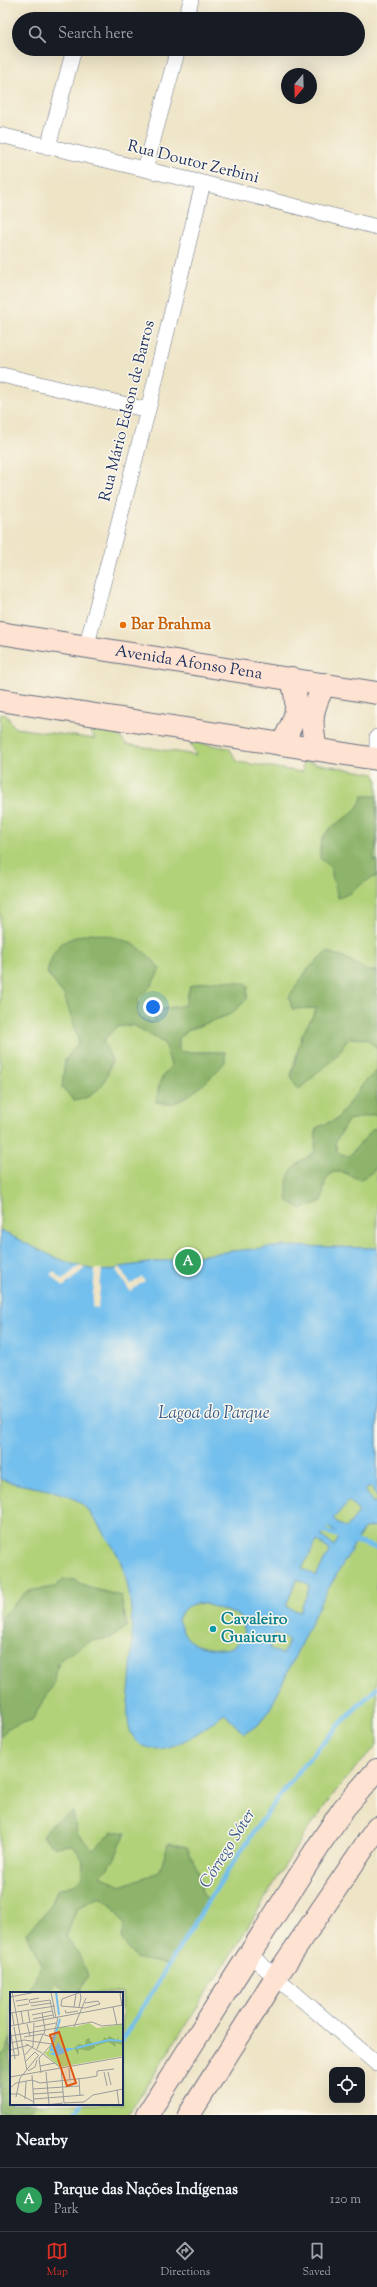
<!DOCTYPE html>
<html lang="en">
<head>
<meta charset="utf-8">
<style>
	:root { --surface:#171b24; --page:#20242c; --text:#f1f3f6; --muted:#9ea1a6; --line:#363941; --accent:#d93025 }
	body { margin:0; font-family:"Sorts Mill Goudy",serif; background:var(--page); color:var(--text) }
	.controls { position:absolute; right:12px; bottom:12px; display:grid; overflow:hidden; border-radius:8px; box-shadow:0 4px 16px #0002 }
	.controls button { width:36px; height:36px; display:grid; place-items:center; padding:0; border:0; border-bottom:1px solid var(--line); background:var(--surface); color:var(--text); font:20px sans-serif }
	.compass { position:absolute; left:281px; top:68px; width:36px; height:36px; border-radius:50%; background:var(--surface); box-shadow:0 4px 16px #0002; rotate:199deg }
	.you { position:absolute; left:153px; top:1007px; width:14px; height:14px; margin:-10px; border:3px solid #fff; border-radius:50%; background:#1a73e8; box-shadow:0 0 0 6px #1a73e833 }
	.badge { display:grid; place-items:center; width:26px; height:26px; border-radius:50%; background:var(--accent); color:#fff; font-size:13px; font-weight:700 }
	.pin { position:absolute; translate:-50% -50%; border:2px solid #fff; box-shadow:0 1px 4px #0006 }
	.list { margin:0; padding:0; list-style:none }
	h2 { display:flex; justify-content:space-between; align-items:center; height:52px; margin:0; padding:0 16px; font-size:17px }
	h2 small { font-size:13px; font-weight:400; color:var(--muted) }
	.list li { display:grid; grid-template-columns:26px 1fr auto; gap:12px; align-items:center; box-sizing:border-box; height:64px; padding:0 16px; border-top:1px solid var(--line) }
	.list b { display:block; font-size:15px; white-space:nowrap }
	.list p { margin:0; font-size:13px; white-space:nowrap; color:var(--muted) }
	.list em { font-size:13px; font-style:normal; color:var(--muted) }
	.icon { flex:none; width:22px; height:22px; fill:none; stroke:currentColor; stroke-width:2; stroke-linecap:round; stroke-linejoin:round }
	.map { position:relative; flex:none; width:377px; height:2115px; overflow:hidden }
	.search { position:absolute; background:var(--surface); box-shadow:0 4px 16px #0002; left:12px; right:12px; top:12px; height:44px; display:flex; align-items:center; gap:10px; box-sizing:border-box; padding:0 14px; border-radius:22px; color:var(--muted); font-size:15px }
	.sheet { height:116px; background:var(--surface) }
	nav { display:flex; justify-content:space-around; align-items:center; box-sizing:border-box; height:56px; border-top:1px solid var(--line); background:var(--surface); font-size:11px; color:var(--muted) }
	nav a { display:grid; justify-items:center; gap:2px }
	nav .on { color:var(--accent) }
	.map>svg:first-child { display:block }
	.green { fill:#b2d27a; stroke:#66806c; fill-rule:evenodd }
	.forest { fill:#8db46a; stroke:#547264 }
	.water { fill:#73bfed; stroke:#4777a6; fill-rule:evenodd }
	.pier { fill:#eee4c6 }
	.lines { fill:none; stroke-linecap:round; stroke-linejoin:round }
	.stream { stroke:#73bfed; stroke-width:4.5 }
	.street-casing { stroke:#656e82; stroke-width:16 }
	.secondary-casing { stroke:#656e82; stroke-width:24 }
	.street { stroke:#fff; stroke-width:15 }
	.secondary { stroke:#fee3d2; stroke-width:22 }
	.food-dot { fill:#e8710a; stroke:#fbf7ec; stroke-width:1.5 }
	.culture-dot { fill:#0f9aa8; stroke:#fbf7ec; stroke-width:1.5 }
	.labels { text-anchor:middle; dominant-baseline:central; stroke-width:3; stroke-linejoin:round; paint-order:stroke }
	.street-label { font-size:16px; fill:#1b2f5e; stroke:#fbf7ec }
	.food-label { font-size:16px; font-weight:bold; fill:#c56008; stroke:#fbf7ec; text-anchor:start }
	.culture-label { font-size:16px; font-weight:bold; fill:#0d838f; stroke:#fbf7ec; text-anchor:start }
	.water-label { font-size:17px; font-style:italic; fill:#355a89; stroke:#fbf7ec }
	.inset-river { fill:none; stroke:#73bfed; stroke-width:2 }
	.inset-road { fill:none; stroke:#9a9c9c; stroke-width:1 }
	.view { fill:#de5710; fill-opacity:0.15; stroke:#de5710; stroke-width:2 }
	.inset-edge { fill:none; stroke:#1b2f5e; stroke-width:2 }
</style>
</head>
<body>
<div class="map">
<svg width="377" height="2115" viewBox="0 0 377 2115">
	<rect width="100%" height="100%" fill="#fbf7ec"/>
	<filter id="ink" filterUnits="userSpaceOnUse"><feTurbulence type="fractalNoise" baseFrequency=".025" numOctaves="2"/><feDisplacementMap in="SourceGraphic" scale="8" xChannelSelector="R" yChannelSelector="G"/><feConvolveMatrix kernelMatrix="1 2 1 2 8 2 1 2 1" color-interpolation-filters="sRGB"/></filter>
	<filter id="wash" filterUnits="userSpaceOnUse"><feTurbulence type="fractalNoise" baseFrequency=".012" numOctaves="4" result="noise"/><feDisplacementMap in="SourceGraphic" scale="16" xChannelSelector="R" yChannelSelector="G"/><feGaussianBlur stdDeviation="0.9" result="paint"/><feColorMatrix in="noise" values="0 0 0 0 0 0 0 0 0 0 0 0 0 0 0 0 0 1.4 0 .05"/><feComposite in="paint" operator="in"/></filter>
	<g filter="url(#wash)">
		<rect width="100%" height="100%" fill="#eee4c6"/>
		<path class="green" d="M 0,714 L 6,715 L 15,728 L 95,739 L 88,728 L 116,732 L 126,744 L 196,755 L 190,742 L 229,748 L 238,762 L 302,772 L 303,761 L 374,774 L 377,779 L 377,1745 L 339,1787 L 303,1836 L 235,1948 L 128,2115 L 0,2115 ZM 11,1993 L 122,1993 L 122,2104 L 11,2104 Z"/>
		<path class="forest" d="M 363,796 L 377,796 L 377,840 L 373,861 L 377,859 L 377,876 C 359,882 356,893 338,898 L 330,866 L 320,858 C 318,827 337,827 355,810 C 358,807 361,801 363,796 Z
			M 91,933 C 124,938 139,942 160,969 L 151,986 L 138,999 L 137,1016 L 152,1023 L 163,1009 L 185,1005 L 190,986 C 211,979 227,979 248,985 L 247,999 L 231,1014 L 188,1030 L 179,1038 L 179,1052 L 225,1052 L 225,1062 C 215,1074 185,1104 168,1104 C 165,1104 160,1102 156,1102 L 160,1081 L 171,1065 L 164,1043 L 133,1025 L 116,1027 L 103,1041 L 112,1060 C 106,1083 98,1097 74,1101 L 62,1087 L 65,1060 L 79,1042 L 64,995 L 47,973 C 54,943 62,940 91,933 Z
			M 327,952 L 344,957 L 367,971 L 377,971 L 377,1048 L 367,1039 L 349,1038 L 336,1057 L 298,1090 L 291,1076 L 302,1035 L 317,1008 L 292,1009 L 289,997 L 308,969 Z
			M 377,1070 L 377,1114 L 348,1120 L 335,1143 L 338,1153 L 349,1156 L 374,1128 L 377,1130 L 377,1163 L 374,1171 L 360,1180 L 343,1172 L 332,1172 L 325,1182 L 322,1201 L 301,1209 L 288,1201 C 284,1171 292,1167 315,1152 L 316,1128 L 337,1119 L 364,1083 Z
			M 63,1579 L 76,1580 L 87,1587 L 121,1596 L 127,1627 L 111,1638 L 90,1641 L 61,1659 L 55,1672 L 55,1682 L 32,1720 L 8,1728 L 0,1737 L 0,1619 L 27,1591 L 55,1587 Z
			M 73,1812 L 77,1833 L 93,1850 L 112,1832 L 126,1832 L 114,1860 L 101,1876 L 121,1886 L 159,1872 L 169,1843 L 187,1847 L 199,1873 L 202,1892 L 208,1901 L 169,1965 L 135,1958 L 121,1938 L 124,1924 L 109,1903 L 99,1897 L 77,1908 L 66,1937 L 78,1953 L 88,1975 L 80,1991 L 67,1992 L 56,1983 L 45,1993 L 27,1993 L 42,1965 L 26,1933 L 49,1909 L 58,1889 L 74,1885 L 82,1878 L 83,1861 L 73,1845 L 55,1847 L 43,1837 L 51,1824 Z
			M 11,2038 L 11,2104 L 37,2104 L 26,2114 L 2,2112 L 0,2110 L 0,2056 L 5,2053 Z"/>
		<path class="water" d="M 0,1230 C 24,1242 95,1283 120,1267 L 232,1251 L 284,1246 L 377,1248 L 377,1497 L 371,1487 L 365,1490 L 373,1503 L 377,1501 L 377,1526 L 364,1528 L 320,1603 L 271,1707 L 259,1724 L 244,1734 L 224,1713 C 204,1730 154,1769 133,1736 C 124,1722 129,1698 130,1682 C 133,1642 135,1598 120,1560 C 117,1552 111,1544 106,1537 C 99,1526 92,1514 83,1505 C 64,1488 24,1488 0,1479 ZM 349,1501 L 359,1512 L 346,1528 L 333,1519 ZM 328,1527 L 340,1536 L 334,1546 L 321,1536 ZM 317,1541 L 330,1550 L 316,1576 L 302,1568 ZM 296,1579 L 310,1585 L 300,1612 L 286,1607 ZM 202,1603 L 235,1614 L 243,1620 C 248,1647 227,1653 205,1647 C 201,1646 196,1646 193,1643 C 185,1638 182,1629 178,1620 C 183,1607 188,1604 202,1603 ZM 275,1633 L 289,1640 L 283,1655 L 269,1648 Z"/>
		<path class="pier" d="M 79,1266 L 85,1268 L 63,1287 L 51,1274 L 54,1271 L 62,1280 Z
			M 120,1267 L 131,1284 L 142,1277 L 145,1281 L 130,1291 L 116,1270 Z
			M 95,1269 L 102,1269 L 98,1308 L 92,1307 Z"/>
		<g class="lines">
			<path class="stream" d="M 320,1530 L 377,1548
				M 122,2040 C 201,1917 268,1786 377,1688
				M 73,2115 L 80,2104"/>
		</g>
	</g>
	<g filter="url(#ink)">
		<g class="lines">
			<defs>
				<path id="street" d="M 186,19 L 191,0
					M 0,135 L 203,183 L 377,227
					M 48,147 L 74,49
					M 145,169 L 178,49
					M 2,375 L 148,410
					M 86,648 L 148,410 L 203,183
					M 377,737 L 377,748
					M 249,1954 L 377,2064"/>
				<g id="secondary">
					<path id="s1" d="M 0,633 L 377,693"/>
					<path d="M 0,700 L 377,759"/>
					<path d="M 282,744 C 296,718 301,707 291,678"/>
					<path d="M 316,749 C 310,721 311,709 325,684"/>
					<path d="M 147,2115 L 321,1842 L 344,1808 L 377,1770"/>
					<path d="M 189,2115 L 276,1977 L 377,1828"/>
				</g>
			</defs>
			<use href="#street" class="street-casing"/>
			<use href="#secondary" class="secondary-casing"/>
			<use href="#street" class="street"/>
			<use href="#secondary" class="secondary"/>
		</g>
	</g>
	<circle class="food-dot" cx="123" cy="625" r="4"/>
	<circle class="culture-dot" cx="213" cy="1629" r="4"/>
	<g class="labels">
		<g class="street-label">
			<text transform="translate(193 163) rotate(14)">Rua Doutor Zerbini</text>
			<text transform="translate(128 411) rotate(-76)">Rua Mário Edson de Barros</text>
			<text stroke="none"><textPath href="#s1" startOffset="191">Avenida Afonso Pena</textPath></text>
		</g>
		<g class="food-label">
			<text x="131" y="625">Bar Brahma</text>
		</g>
		<g class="culture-label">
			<text x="221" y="1620">Cavaleiro<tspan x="221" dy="18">Guaicuru</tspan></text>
		</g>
		<g class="water-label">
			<text x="214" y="1414">Lagoa do Parque</text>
			<text transform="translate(228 1849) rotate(-58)">Córrego Sóter</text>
		</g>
	</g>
	<g transform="translate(10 1992)">
		<rect width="113" height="113" fill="#eee4c6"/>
		<path d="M 79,31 L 87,36 L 113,32 L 113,64 L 50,75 L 34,61 L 38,59 L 48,35 L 65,35 Z" fill="#b2d27a"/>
		<path d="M 99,44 L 107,48 L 109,44 L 108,49 L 113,47 L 113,53 L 105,51 L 106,55 L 98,50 L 86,54 L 85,52 L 85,56 L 78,59 L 69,57 L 68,63 L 64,56 L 69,52 L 75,53 L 76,47 L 80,46 L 80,49 L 85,52 L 93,48 L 94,45 L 97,47 Z" fill="#8db46a"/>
		<path d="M 48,50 L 52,56 L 66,56 L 47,64 L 39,62 L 43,60 Z" fill="#73bfed"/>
		<path class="inset-river" d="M 46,0 L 49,23M 66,56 L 99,48 L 113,49M 44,58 L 41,58 L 50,27"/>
		<path class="inset-road" d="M 2,0 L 17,78M 41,0 L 46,26M 71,0 L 52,7 L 51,14 L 75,16 L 90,12M 0,5 L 26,0M 6,9 L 18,7M 20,11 L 40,8 L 44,26M 20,11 L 19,8 L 29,6M 75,11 L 88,9 L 90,12M 7,14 L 19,12M 21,14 L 41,11M 112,14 L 110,2 L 112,0M 64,15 L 66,2M 69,15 L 71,6 L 70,1M 103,15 L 107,33M 55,18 L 56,21 L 68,19M 11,19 L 13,31M 18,19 L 20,31M 0,21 L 45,14M 2,21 L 4,33M 32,21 L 35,37 L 34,42M 22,23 L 42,19M 23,27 L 43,23M 17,32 L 20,44M 0,34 L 113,13M 25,35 L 46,31M 64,35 L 76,6M 0,37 L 5,67M 0,44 L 82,30 L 92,34 L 113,32M 14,45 L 32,42 L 44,46M 0,51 L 14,48 L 42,52M 16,52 L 32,61M 27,57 L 33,42M 0,58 L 19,53M 33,62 L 51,76 L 54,111M 15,63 L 23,54 L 24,31M 0,64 L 9,63 L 4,35M 16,69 L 25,60 L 29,64M 30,74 L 45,71M 59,76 L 60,88M 18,79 L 25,75 L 27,68M 36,80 L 39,112M 94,80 L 97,94M 98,80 L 101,93M 31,81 L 29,66 L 42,52 L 48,25M 22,83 L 24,113M 0,85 L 113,65M 69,87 L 70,104M 0,96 L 6,91 L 22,88 L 30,91 L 76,86 L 87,84 L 87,79 L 104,77M 23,97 L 69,94M 107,98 L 109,113M 0,102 L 9,102 L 24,110M 23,102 L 53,100M 6,105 L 10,86 L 28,64M 15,107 L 16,89M 24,107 L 74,103M 54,111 L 74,110 L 83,103 L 113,97M 36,113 L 53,111"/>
		<path class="view" d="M 49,40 L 66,91 L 57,94 L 40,43 Z"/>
		<rect width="113" height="113" class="inset-edge"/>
	</g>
</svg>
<div class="controls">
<button><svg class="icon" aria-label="locate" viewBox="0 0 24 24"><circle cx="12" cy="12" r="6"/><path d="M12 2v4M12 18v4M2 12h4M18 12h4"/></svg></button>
</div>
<svg class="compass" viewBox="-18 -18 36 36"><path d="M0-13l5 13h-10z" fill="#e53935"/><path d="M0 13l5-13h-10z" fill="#9ea1a6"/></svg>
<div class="you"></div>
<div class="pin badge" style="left:188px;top:1262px;background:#2e9e5b">A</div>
<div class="search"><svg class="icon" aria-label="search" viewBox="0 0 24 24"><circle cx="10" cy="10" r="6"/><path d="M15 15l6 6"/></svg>Search here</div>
</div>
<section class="sheet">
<h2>Nearby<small></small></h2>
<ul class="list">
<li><span class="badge" style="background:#2e9e5b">A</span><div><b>Parque das Nações Indígenas</b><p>Park</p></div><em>120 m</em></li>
</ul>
</section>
<nav>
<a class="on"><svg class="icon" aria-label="map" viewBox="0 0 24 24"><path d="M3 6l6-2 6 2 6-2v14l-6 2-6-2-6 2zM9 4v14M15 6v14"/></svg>Map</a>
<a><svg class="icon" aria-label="directions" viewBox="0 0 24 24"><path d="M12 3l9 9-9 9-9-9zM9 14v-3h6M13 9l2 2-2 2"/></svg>Directions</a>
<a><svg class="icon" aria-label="saved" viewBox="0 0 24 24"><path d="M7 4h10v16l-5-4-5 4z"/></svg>Saved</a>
</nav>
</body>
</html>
